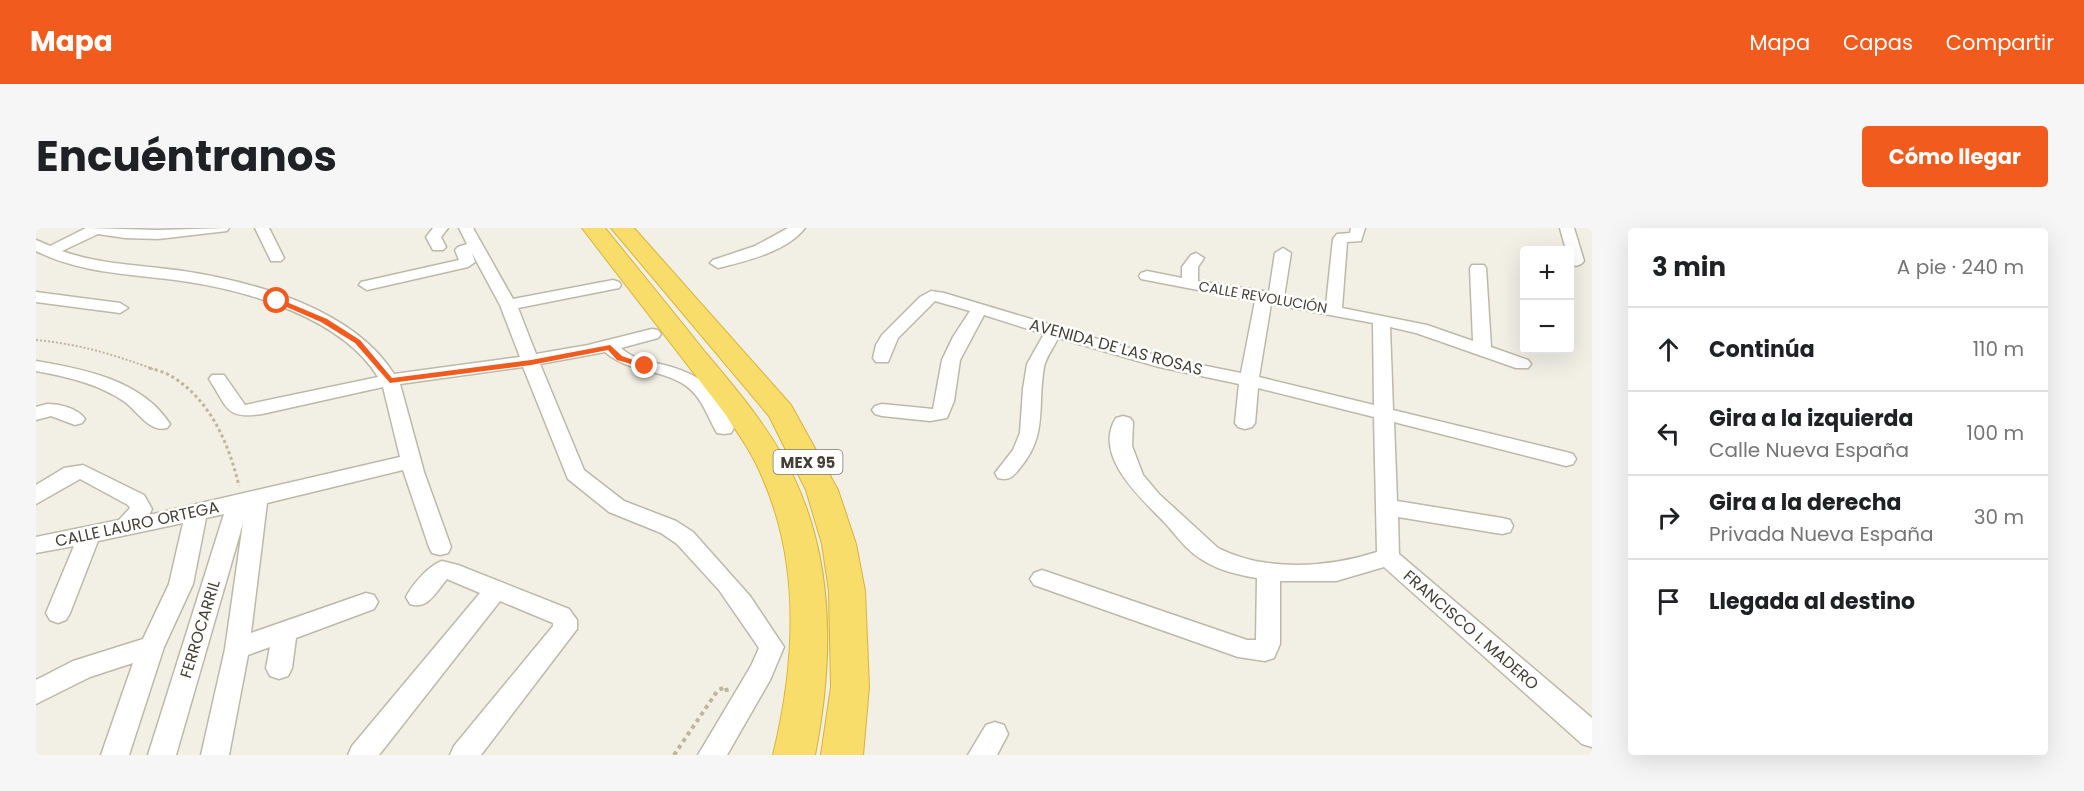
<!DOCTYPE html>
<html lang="es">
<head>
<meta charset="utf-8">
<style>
	:root { --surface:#fff; --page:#f6f6f6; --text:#202124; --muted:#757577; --line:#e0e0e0; --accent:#f15b1d }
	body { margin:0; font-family:Poppins,sans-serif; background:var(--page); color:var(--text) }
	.controls { position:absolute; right:18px; top:18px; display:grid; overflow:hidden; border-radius:6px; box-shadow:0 6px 24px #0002 }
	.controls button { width:54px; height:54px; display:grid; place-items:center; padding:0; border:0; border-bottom:2px solid var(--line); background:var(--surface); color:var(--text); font:30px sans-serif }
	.stop { position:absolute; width:18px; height:18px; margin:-14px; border:4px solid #f15b1d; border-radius:50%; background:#fff }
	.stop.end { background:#f15b1d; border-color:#fff; box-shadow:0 2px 6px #0008 }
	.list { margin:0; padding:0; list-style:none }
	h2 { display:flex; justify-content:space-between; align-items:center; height:78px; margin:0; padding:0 24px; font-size:26px }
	h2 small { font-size:20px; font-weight:400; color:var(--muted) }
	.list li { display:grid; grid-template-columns:39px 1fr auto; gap:18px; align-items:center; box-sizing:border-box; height:84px; padding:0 24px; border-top:2px solid var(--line) }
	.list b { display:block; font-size:22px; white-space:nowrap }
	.list p { margin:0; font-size:20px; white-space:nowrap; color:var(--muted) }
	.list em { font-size:20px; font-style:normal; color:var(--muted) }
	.icon { flex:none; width:33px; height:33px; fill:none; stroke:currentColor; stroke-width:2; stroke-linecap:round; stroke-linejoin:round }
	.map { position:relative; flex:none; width:1556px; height:527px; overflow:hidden; border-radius:6px }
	header { display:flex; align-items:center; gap:36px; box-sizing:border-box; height:84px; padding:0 30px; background:var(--accent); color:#fff }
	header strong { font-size:28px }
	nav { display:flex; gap:33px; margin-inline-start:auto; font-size:21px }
	.intro { display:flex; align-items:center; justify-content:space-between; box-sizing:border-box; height:144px; padding:0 36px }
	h1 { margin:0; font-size:42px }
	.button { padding:15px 27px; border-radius:6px; background:var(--accent); color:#fff; font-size:21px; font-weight:700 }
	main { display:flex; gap:36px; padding:0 36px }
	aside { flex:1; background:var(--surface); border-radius:6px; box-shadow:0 6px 24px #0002 }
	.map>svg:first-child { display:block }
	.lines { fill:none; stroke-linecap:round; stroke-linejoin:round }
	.minor-casing { stroke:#bdb9a8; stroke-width:3 }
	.highway-casing { stroke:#d7b33a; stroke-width:2 }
	.path-far2 { stroke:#beb69a; stroke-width:2; stroke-dasharray:2 2; stroke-linecap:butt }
	.path-far1 { stroke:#beb69a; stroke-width:3; stroke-dasharray:3 3; stroke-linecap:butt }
	.path { stroke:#beb69a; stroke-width:4; stroke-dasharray:4 4; stroke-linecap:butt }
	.minor { fill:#fff; fill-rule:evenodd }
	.highway { fill:#f8dd6a; fill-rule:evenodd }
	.route { fill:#f15b1d }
	.labels { text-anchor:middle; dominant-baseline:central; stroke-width:5; stroke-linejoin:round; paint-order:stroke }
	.far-street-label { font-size:14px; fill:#444035; stroke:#fff }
	.shield { fill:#fff; stroke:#7c7972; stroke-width:1.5 }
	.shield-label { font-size:15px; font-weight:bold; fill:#444035 }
	.street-label { font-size:16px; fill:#444035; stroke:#fff }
</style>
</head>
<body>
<header>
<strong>Mapa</strong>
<nav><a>Mapa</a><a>Capas</a><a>Compartir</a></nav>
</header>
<div class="intro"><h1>Encuéntranos</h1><a class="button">Cómo llegar</a></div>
<main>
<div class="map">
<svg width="1556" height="527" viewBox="0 0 1556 527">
	<rect width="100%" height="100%" fill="#f2f0e5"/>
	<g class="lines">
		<defs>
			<path id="minor" d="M 50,0 L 122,2 L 193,0 L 191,3 L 122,11 L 89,10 L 62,6 L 26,23 C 65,37 106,37 147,43 C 219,54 317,81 358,146 L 484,129 L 464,77 L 436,25 L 439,34 L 432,39 L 331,62 L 323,57 L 325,54 L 423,32 L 419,22 L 422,19 L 431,16 L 423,0 L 437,0 L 477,71 L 577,52 L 583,54 L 585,57 L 583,60 L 482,80 L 500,126 L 552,117 L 616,101 L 622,102 L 625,106 L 622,110 L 585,120 C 596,130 610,133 624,136 C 670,147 676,159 698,200 L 695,205 L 688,206 L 681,205 C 672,190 667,172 654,161 C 630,140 593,146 569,124 L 504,136 L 548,242 L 588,273 L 640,293 L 657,304 L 714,368 L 748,419 L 734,452 L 691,527 L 662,527 L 715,438 L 723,420 L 683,362 L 641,316 L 625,305 L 573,284 L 532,251 L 487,139 L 364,156 L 388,244 L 415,319 L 412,325 L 404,327 L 396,325 L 393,319 L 367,242 L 231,275 L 215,405 L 330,365 L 338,367 L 342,374 L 338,381 L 260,410 L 256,440 L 252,448 L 243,451 L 234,448 L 230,440 L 234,419 L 212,427 L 193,527 L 165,527 L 189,421 L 207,295 L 140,527 L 112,527 L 188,286 L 170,290 L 157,356 L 128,419 L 93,527 L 65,527 L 97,435 L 54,449 L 0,476 L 0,452 L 37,433 L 107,411 L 133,356 L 147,295 L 62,313 L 34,385 L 30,392 L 22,395 L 14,392 L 10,385 L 38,318 L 0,325 L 0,309 L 83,292 L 94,280 L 92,277 L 44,251 L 0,276 L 0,257 L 28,240 L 47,237 L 108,267 L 116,281 L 113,287 L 364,229 L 347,159 L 226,186 C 189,192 191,178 173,151 L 176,147 L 188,147 L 209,177 L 342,149 C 306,90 211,62 146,53 C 97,46 46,46 0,23 L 0,12 L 14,18 Z
				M 219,0 L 233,0 L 248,30 L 245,33 L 235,33 Z
				M 397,0 L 412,0 L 405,9 L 410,19 L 407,22 L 397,22 L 390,9 Z
				M 752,0 L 769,0 C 750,24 710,33 682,40 L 674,35 L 677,32 L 719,18 Z
				M 1315,0 L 1329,0 L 1325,13 L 1311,14 L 1306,80 L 1391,97 L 1437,113 L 1434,40 L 1436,37 L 1448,37 L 1450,40 L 1455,119 L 1492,132 L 1495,136 L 1492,140 L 1480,140 L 1380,105 L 1354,99 L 1357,182 L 1530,224 L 1537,226 L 1540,231 L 1537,236 L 1530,238 L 1358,194 L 1361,273 L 1466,290 L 1474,292 L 1477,298 L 1474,304 L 1466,306 L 1362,289 L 1363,326 L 1556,490 L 1556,519 L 1546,516 L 1348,339 L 1300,353 L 1244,353 L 1244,416 L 1238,430 L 1229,433 L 1202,429 L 998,357 L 994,351 L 998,345 L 1006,342 L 1211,412 L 1220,412 L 1221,350 C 1202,347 1181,342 1165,331 C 1150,322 1140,307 1129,295 C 1106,271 1056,228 1080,190 L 1087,188 L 1094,190 L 1097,194 L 1096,218 L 1107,247 L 1123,266 L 1182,320 C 1230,344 1291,340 1341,324 L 1338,189 L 1222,160 L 1219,195 L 1216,199 L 1209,201 L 1202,199 L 1199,195 L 1203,156 L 1123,139 L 1022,110 C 1018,119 1010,129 1008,139 C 1001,179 1012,207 984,240 C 977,249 973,253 962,250 L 959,245 L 977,222 L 984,205 L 987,161 L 991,136 L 1008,106 L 948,87 L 924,132 L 918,173 L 911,190 L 894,193 L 846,188 L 839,186 L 836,182 L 839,178 L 846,176 L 897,181 L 906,132 L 917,109 L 934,83 L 899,73 L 862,110 L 852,134 L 840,134 L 837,130 L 840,117 L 846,107 L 884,69 L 895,63 L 908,65 L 1075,115 L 1130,130 L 1205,145 L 1219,73 L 1105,51 L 1103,48 L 1105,45 L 1111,43 L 1146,50 L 1146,39 L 1155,27 L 1160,25 L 1168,30 L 1162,39 L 1162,53 L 1233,64 L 1239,25 L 1247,20 L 1255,25 L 1248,69 L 1290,77 L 1297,11 L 1301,6 L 1314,5 ZM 1235,76 L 1337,95 L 1338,177 L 1223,149 Z
				M 1524,0 L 1538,0 L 1548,33 L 1545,36 L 1540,38 L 1534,35 L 1534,22 L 1530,22 Z
				M 0,64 L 84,75 L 92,80 L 84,85 L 0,74 Z
				M 0,133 C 47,141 106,152 134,196 L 131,200 C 114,205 102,184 89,174 C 63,156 32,149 0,143 Z
				M 11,176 C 23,176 42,180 49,191 L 46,195 L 39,197 L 15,188 L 0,192 L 0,179 Z
				M 406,333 L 422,337 L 533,381 L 541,392 L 541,401 L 445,527 L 414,527 L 418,518 L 517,398 L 517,395 L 464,373 L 343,527 L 312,527 L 316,518 L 444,365 L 411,351 C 400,364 392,382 374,376 L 370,369 C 377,356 392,338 406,333 Z
				M 959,494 L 968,497 L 972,506 L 961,527 L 932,527 L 950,497 Z"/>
			<path id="highway" d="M 546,0 L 569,0 C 602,41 636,82 669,124 C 702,163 736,203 758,250 C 799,336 797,436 779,527 L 737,527 C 759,437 765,338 727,251 C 717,226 702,205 687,183 Z
				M 575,0 L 598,0 L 755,177 L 802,262 L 820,316 L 829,363 L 833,459 L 827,527 L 785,527 L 795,459 L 793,363 L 786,316 L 770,262 L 733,188 Z"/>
		</defs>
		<use href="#minor" class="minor-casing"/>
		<use href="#highway" class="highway-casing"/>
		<path class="path-far2" d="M 0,112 C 43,116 76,126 117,141"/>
		<path class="path-far1" d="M 113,140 C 120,142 129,144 135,148 C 174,171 193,216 203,258"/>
		<path class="path" d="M 638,527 L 682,462 L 690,459 L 691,464"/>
		<use href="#minor" class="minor"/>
		<use href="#highway" class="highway"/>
	</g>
	<path class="route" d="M 241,70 L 291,91 L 324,112 L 356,150 L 495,132 L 574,117 L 586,128 L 614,138 L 609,140 L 581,132 L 572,122 L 495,137 L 354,155 L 319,115 L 285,94 L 239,74 L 238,73 Z"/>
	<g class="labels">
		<g class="far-street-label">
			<text transform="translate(1227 69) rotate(10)">CALLE REVOLUCIÓN</text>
		</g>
		<rect class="shield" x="737.5" y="222" width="69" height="24" rx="4.5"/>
		<g class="shield-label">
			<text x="772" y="234">MEX 95</text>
		</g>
		<g class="street-label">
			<text transform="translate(1080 119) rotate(15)">AVENIDA DE LAS ROSAS</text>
			<text transform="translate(101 296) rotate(-12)">CALLE LAURO ORTEGA</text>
			<text transform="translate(164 401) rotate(-73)">FERROCARRIL</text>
			<text transform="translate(1435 402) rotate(41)">FRANCISCO I. MADERO</text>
		</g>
	</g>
</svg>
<div class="controls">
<button>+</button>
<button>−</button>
</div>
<div class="stop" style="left:241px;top:73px"></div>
<div class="stop end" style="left:609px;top:138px"></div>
</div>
<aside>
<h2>3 min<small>A pie · 240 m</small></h2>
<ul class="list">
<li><svg class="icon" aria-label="ahead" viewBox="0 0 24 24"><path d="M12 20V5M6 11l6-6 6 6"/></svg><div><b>Continúa</b></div><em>110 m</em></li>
<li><svg class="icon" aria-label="left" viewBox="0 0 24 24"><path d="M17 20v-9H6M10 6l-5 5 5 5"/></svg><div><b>Gira a la izquierda</b><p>Calle Nueva España</p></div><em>100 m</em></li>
<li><svg class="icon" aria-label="right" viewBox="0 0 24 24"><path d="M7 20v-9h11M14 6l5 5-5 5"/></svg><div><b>Gira a la derecha</b><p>Privada Nueva España</p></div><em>30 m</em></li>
<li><svg class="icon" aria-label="arrive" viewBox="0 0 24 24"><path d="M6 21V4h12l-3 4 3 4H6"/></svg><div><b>Llegada al destino</b></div></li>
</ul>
</aside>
</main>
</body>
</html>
